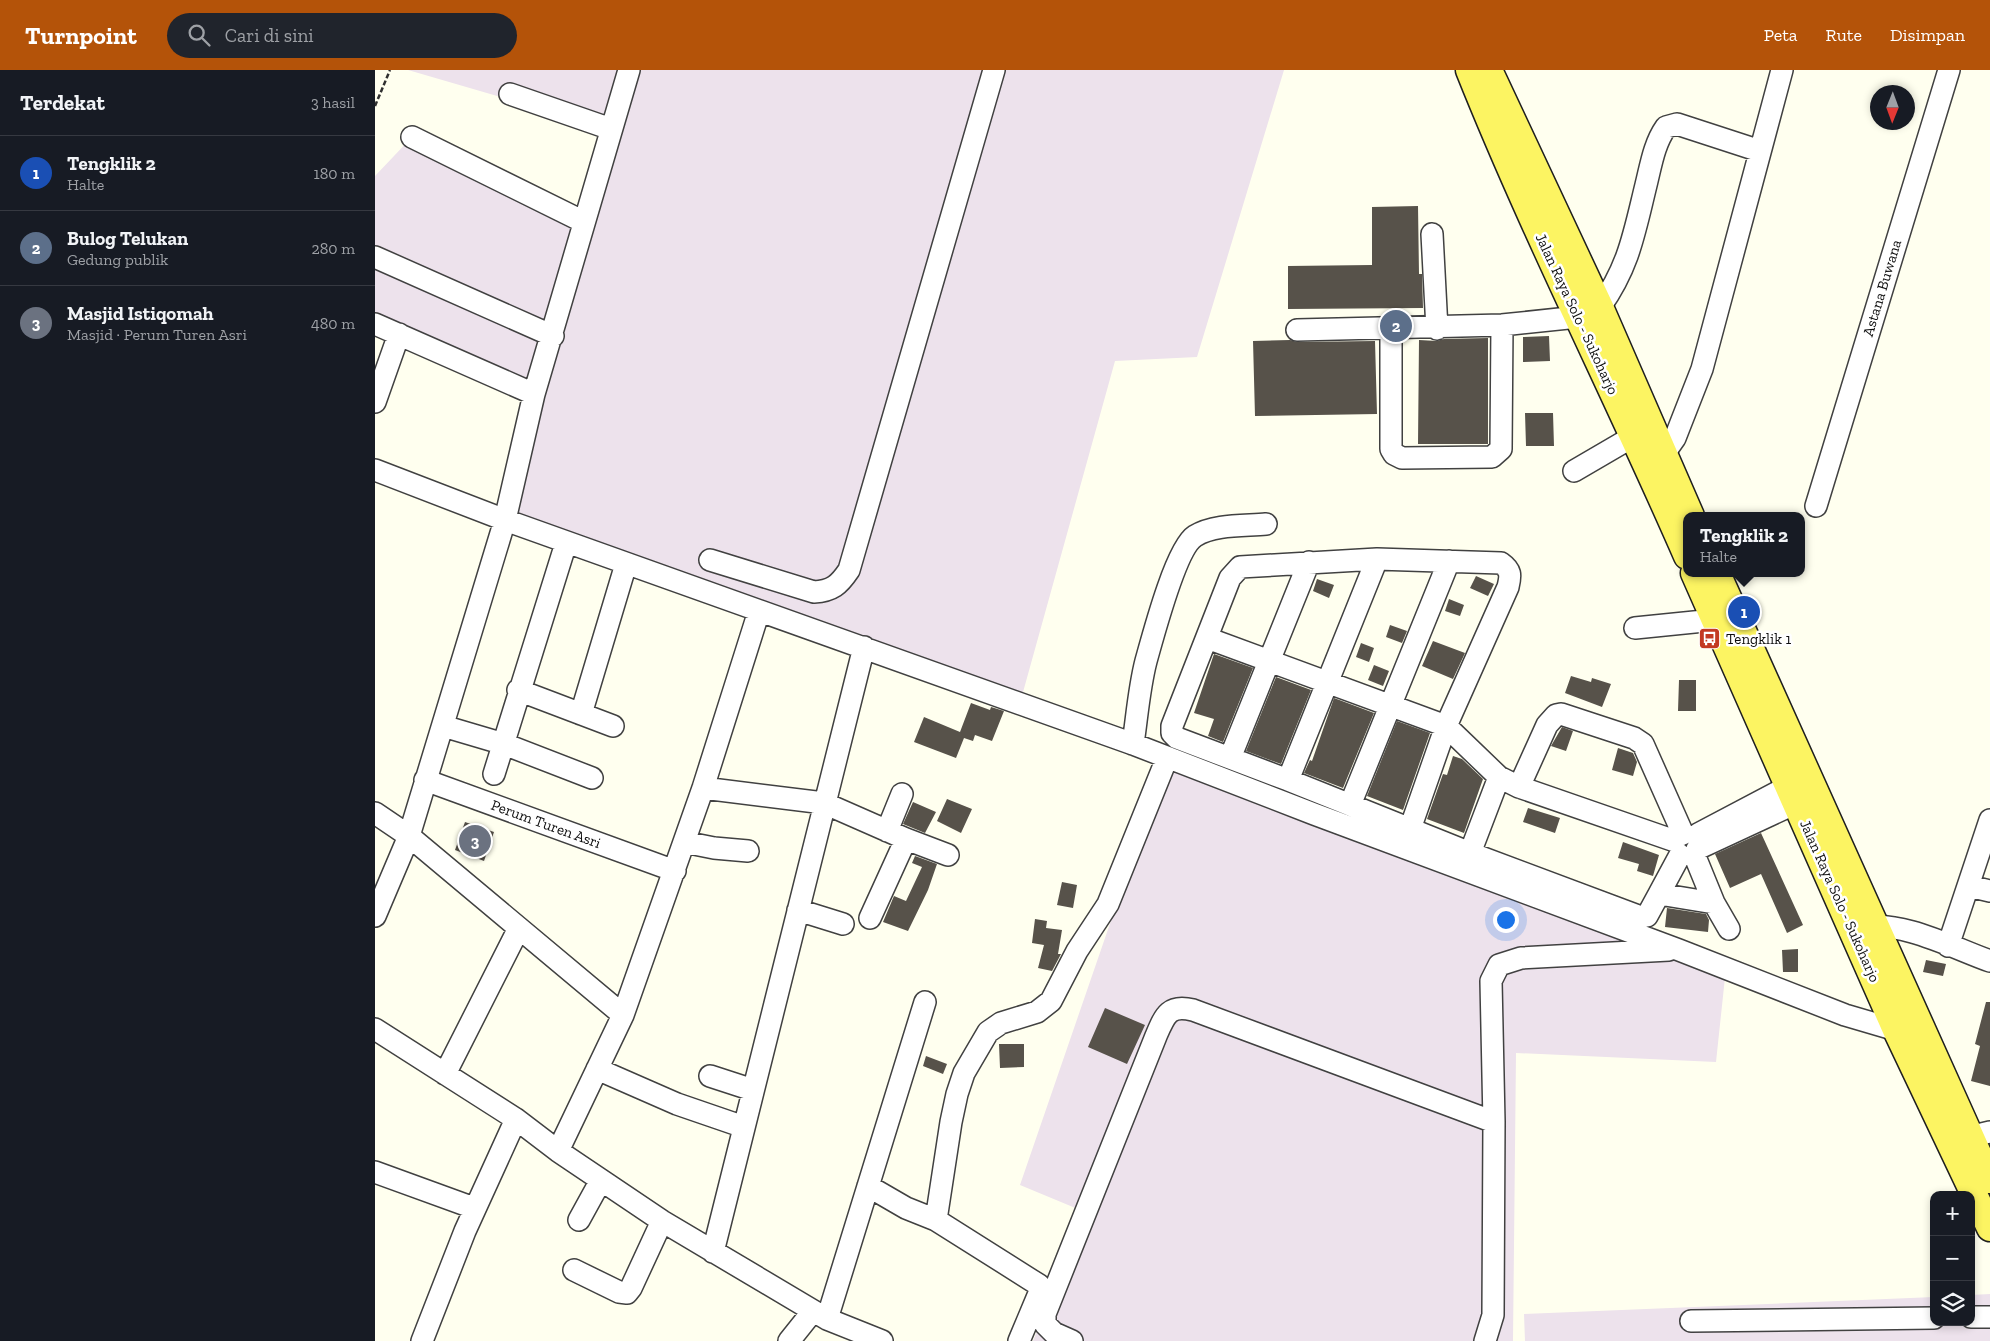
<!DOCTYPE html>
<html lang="id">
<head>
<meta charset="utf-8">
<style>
	:root { --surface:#171b24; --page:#20242c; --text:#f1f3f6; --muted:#9ea1a6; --line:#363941; --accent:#b45309 }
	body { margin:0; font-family:"Zilla Slab",serif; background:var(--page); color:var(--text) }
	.controls { position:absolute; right:15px; bottom:15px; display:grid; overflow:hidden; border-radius:10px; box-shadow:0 2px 8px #0003 }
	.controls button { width:45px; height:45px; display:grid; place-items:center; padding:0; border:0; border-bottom:1px solid var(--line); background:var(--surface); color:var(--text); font:25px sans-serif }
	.compass { position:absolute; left:1495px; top:15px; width:45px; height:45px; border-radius:50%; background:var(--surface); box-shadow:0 2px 8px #0003; rotate:181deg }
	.you { position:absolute; left:1130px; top:849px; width:18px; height:18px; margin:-12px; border:4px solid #fff; border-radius:50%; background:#1a73e8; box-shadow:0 0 0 8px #1a73e833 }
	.badge { display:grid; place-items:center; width:32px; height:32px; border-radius:50%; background:var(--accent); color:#fff; font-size:16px; font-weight:700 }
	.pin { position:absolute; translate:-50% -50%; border:2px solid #fff; box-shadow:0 1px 5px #0006 }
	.popup { position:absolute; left:1308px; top:442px; width:122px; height:65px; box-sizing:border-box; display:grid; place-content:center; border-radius:10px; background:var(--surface); filter:drop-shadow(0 1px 4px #0005); font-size:16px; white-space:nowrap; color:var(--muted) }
	.popup b { font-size:19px; color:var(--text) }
	.popup::after { content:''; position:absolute; left:50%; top:100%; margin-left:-10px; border:10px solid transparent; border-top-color:var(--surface) }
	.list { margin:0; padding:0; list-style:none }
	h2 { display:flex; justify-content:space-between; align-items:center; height:65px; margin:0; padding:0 20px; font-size:21px }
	h2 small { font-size:16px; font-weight:400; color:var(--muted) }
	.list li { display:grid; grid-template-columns:32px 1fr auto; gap:15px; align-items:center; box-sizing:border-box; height:75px; padding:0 20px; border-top:1px solid var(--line) }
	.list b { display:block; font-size:19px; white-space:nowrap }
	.list p { margin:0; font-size:16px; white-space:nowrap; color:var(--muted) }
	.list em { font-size:16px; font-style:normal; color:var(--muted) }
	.icon { flex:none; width:28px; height:28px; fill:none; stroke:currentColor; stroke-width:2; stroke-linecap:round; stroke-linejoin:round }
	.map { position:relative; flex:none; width:1615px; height:1271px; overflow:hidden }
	header { display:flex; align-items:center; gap:30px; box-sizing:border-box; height:70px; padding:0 25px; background:var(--accent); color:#fff }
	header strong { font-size:24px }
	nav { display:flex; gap:28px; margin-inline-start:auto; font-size:18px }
	.search { width:350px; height:45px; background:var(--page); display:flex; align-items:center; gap:12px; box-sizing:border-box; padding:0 18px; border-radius:28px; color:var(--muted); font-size:19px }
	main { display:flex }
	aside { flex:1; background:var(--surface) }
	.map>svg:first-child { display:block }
	.industrial { fill:#ede2ec }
	.building { fill:#57524a }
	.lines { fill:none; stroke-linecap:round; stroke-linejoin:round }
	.minor-casing { stroke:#414141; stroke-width:24 }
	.major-casing { stroke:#1f1f1f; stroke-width:29 }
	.path { stroke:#303030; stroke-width:2.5; stroke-dasharray:5 2.5; stroke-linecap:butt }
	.minor { stroke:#fff; stroke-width:21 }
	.major { stroke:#fcf462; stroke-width:26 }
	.labels { text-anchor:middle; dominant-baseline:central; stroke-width:5; stroke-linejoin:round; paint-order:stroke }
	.street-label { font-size:15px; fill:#0e0e0e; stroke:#fff }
	.poi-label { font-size:15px; fill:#0e0e0e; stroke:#fff; text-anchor:start }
</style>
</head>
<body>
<header>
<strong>Turnpoint</strong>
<div class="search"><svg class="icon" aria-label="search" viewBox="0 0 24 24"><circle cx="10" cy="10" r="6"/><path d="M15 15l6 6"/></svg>Cari di sini</div>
<nav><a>Peta</a><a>Rute</a><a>Disimpan</a></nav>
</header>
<main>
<aside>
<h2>Terdekat<small>3 hasil</small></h2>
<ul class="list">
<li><span class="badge" style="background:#1a4fb4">1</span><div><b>Tengklik 2</b><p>Halte</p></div><em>180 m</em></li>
<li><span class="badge" style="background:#5c6f8a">2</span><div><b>Bulog Telukan</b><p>Gedung publik</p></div><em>280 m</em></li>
<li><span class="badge" style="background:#6b7280">3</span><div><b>Masjid Istiqomah</b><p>Masjid · Perum Turen Asri</p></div><em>480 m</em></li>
</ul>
</aside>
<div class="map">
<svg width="1615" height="1271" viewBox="0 0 1615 1271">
	<rect width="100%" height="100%" fill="#ffffef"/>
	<path class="industrial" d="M 33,0 L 909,0 L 822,287 L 740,291 L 645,633 L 130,450 L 159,324 L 0,252 L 0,106 L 37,67 L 208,151 L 236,59 Z
		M 792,688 L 1351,898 L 1341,992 L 1141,983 L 1138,1271 L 658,1271 L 710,1142 L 645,1115 Z
		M 1615,1224 L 1615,1271 L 1150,1271 L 1149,1244 L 1559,1227 L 1559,1252 L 1596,1252 L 1596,1225 Z"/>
	<path class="building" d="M 1043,136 L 1044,204 L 1047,204 L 1048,238 L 913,239 L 913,196 L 997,195 L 997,137 Z
		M 1174,266 L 1175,291 L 1148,292 L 1148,267 Z
		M 1113,268 L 1113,374 L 1043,374 L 1044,270 L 1062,271 L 1069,269 Z
		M 915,270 L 922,272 L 1000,271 L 1002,344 L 880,346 L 878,271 Z
		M 1150,343 L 1178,343 L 1179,376 L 1151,376 Z
		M 1101,506 L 1119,514 L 1113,526 L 1095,518 Z
		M 942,509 L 959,515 L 954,528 L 938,521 Z
		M 1074,529 L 1089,535 L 1085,546 L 1070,541 Z
		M 1015,555 L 1032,561 L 1027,573 L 1011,567 Z
		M 1058,571 L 1090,583 L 1078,609 L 1047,596 Z
		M 986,573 L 999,578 L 994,592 L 981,587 Z
		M 839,584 L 878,598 L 848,672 L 833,666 L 839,649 L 819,643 Z
		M 999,595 L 1014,601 L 1008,616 L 993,610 Z
		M 1196,606 L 1216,612 L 1217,608 L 1236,614 L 1227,637 L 1190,623 Z
		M 901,607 L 936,620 L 906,694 L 871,681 Z
		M 1304,610 L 1321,610 L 1321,641 L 1303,641 Z
		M 959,628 L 999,643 L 968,718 L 929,703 L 935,690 L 937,691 Z
		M 596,633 L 615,640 L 616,637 L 629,641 L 617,671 L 600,665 L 598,671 L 589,668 L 581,688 L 539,672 L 549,647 L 585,662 Z
		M 1022,651 L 1055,663 L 1028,740 L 992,726 Z
		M 1187,657 L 1198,661 L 1191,681 L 1176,676 Z
		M 1243,678 L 1258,683 L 1262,692 L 1258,706 L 1237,700 Z
		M 1078,686 L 1087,689 L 1108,709 L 1089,763 L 1052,749 L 1068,704 L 1072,705 Z
		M 572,729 L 597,739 L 586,763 L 562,751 Z
		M 538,732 L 561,742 L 550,763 L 528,754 Z
		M 1153,738 L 1185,748 L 1180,763 L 1148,752 Z
		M 90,752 L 119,762 L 109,791 L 80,780 Z
		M 1386,763 L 1428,855 L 1412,863 L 1386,804 L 1355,818 L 1340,784 Z
		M 1248,772 L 1284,785 L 1278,806 L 1262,801 L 1264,794 L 1243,788 Z
		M 540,786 L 562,794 L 553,820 L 533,861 L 508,852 L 519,826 L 531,831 L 547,797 L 537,793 Z
		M 687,812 L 702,815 L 698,838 L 682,835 Z
		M 1292,838 L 1331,844 L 1334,850 L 1333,862 L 1290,857 Z
		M 660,849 L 672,851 L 671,858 L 687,860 L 683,884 L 686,884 L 677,901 L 663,898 L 669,875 L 657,873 Z
		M 1423,879 L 1423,902 L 1408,902 L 1407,880 Z
		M 1551,890 L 1571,894 L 1568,906 L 1548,902 Z
		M 1611,932 L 1615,932 L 1615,1016 L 1596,1011 L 1605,976 L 1600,974 Z
		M 730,938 L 770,955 L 752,994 L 713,977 Z
		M 624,974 L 649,974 L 649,997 L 625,998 Z
		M 551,986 L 572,994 L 568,1004 L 548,996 Z"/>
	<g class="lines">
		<defs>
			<path id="minor" d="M 135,24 L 236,59
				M 37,67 L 209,152
				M 1057,164 L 1062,259
				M 0,187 L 178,266
				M 1225,237 C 1254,196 1259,164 1271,115 C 1276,95 1279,74 1291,57 L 1302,54 L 1385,81
				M 0,254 L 159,324
				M 1016,259 L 1016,379 L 1019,384 L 1027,388 L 1117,387 L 1126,379 L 1127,255
				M 922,260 L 1127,255 L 1203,247
				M 0,332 L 24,264
				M 1288,385 L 1300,368 L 1327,299 L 1407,0
				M 0,400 L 130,450 L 758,674 L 939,744 L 1304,880 L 1470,945 L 1521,960 L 1534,960
				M 1199,401 L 1259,366
				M 1441,436 L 1574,0
				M 1002,489 L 913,710 L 802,668 L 797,663 L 797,656 L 855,508 L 865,497 L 1002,489 L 1126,493 C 1136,500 1136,505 1133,517 L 1071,656 L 1035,759
				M 335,490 L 439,522 C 457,521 464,515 474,500 L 619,0
				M 1260,558 L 1339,550
				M 832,568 L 1071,656 L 1124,707 L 1144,717 L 1300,771
				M 143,620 L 238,656
				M 206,644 L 251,494
				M 68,656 L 129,674 L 217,708
				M 758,674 C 762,647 764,618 771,591 C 778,566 801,478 820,466 C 839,454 870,456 891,454
				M 855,688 L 934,492
				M 119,704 L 191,473
				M 50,710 L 300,801
				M 913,710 L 1095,783 L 1266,847 L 1272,846 L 1284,824
				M 1144,717 L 1172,655 L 1181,645 L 1186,644 L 1259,668 L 1268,674 L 1308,764
				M 328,718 L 449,733 L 531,769 L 573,785
				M 975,735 L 1074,491
				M 0,743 L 34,766 L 248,945
				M 512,761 L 527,724
				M 1323,764 L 1414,716
				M 309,772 L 339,778 L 373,781
				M 1322,779 L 1421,733
				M 1095,783 L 1124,707
				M 1319,784 L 1339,833 L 1354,859
				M 1305,785 L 1284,824 L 1339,833
				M 1594,816 L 1615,821
				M 423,840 L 468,854
				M 0,846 L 34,766 L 130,450 L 159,324 L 254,0
				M 495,848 L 531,769
				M 1488,858 C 1527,850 1578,878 1615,891
				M 1573,876 L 1615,750
				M 0,959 L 141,1049 L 183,1081 L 287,1151 L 452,1249 L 507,1271
				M 222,999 L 302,1034 L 369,1057
				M 70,1004 L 143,860
				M 335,1006 L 378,1020
				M 1594,1067 L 1615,1062
				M 183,1081 L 248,945 L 328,718 L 384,541
				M 0,1102 L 99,1138
				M 493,1116 L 531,1138 L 561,1150
				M 204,1150 L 226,1110
				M 338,1182 L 489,577
				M 199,1200 L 244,1222 L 252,1223 L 256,1218 L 287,1151
				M 1596,1247 L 1615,1247
				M 452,1249 L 550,932
				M 1316,1251 L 1559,1248
				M 47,1271 L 90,1161 L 141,1049
				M 414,1271 L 438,1241
				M 644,1271 L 665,1221 L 664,1215 L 561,1150 L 576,1052 L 582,1024 L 589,1003 L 613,962 L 626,953 L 662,942 L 676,931 L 702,881 L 733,834 L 792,688
				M 697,1271 L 679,1263 L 670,1254 L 670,1244 L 781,966 C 790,945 794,934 818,940 L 1119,1052
				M 1110,1271 L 1118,1245 L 1119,1052 L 1116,911 L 1124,895 L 1146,888 L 1294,880"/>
			<path id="major" d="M 1094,0 C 1160,165 1241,323 1312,486
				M 1114,0 L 1225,237 L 1316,446
				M 1319,503 L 1521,960 L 1615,1158
				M 1342,503 L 1615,1110"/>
		</defs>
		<use href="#minor" class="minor-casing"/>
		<use href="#major" class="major-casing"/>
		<path class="path" d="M 0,36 L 15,0"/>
		<use href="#minor" class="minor"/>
		<use href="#major" class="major"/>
	</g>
	<defs>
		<symbol id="bus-square" viewBox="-11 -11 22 22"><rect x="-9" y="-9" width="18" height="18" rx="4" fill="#c33922" stroke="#fff"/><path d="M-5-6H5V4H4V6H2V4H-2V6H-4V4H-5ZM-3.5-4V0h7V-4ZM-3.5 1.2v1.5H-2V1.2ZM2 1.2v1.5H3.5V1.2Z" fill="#fff"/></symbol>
	</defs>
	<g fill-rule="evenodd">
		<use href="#bus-square" x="1322" y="556" width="25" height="25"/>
	</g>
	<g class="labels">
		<g class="street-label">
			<text transform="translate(1507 218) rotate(-73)">Astana Buwana</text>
			<text transform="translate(1202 244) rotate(65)">Jalan Raya Solo - Sukoharjo</text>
			<text transform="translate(171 754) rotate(20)">Perum Turen Asri</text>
			<text transform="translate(1465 831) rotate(66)">Jalan Raya Solo - Sukoharjo</text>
		</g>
		<g class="poi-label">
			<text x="1351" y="569">Tengklik 1</text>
		</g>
	</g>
</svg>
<div class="controls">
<button>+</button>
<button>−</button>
<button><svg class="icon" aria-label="layers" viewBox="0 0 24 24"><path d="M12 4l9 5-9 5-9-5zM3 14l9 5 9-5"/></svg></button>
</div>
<svg class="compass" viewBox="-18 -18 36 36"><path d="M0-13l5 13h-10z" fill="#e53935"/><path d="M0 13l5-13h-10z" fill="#9ea1a6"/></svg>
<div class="you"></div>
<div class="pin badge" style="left:1369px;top:542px;background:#1a4fb4">1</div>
<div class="popup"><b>Tengklik 2</b>Halte</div>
<div class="pin badge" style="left:1021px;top:256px;background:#5c6f8a">2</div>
<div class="pin badge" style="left:100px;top:771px;background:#6b7280">3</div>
</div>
</main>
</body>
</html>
